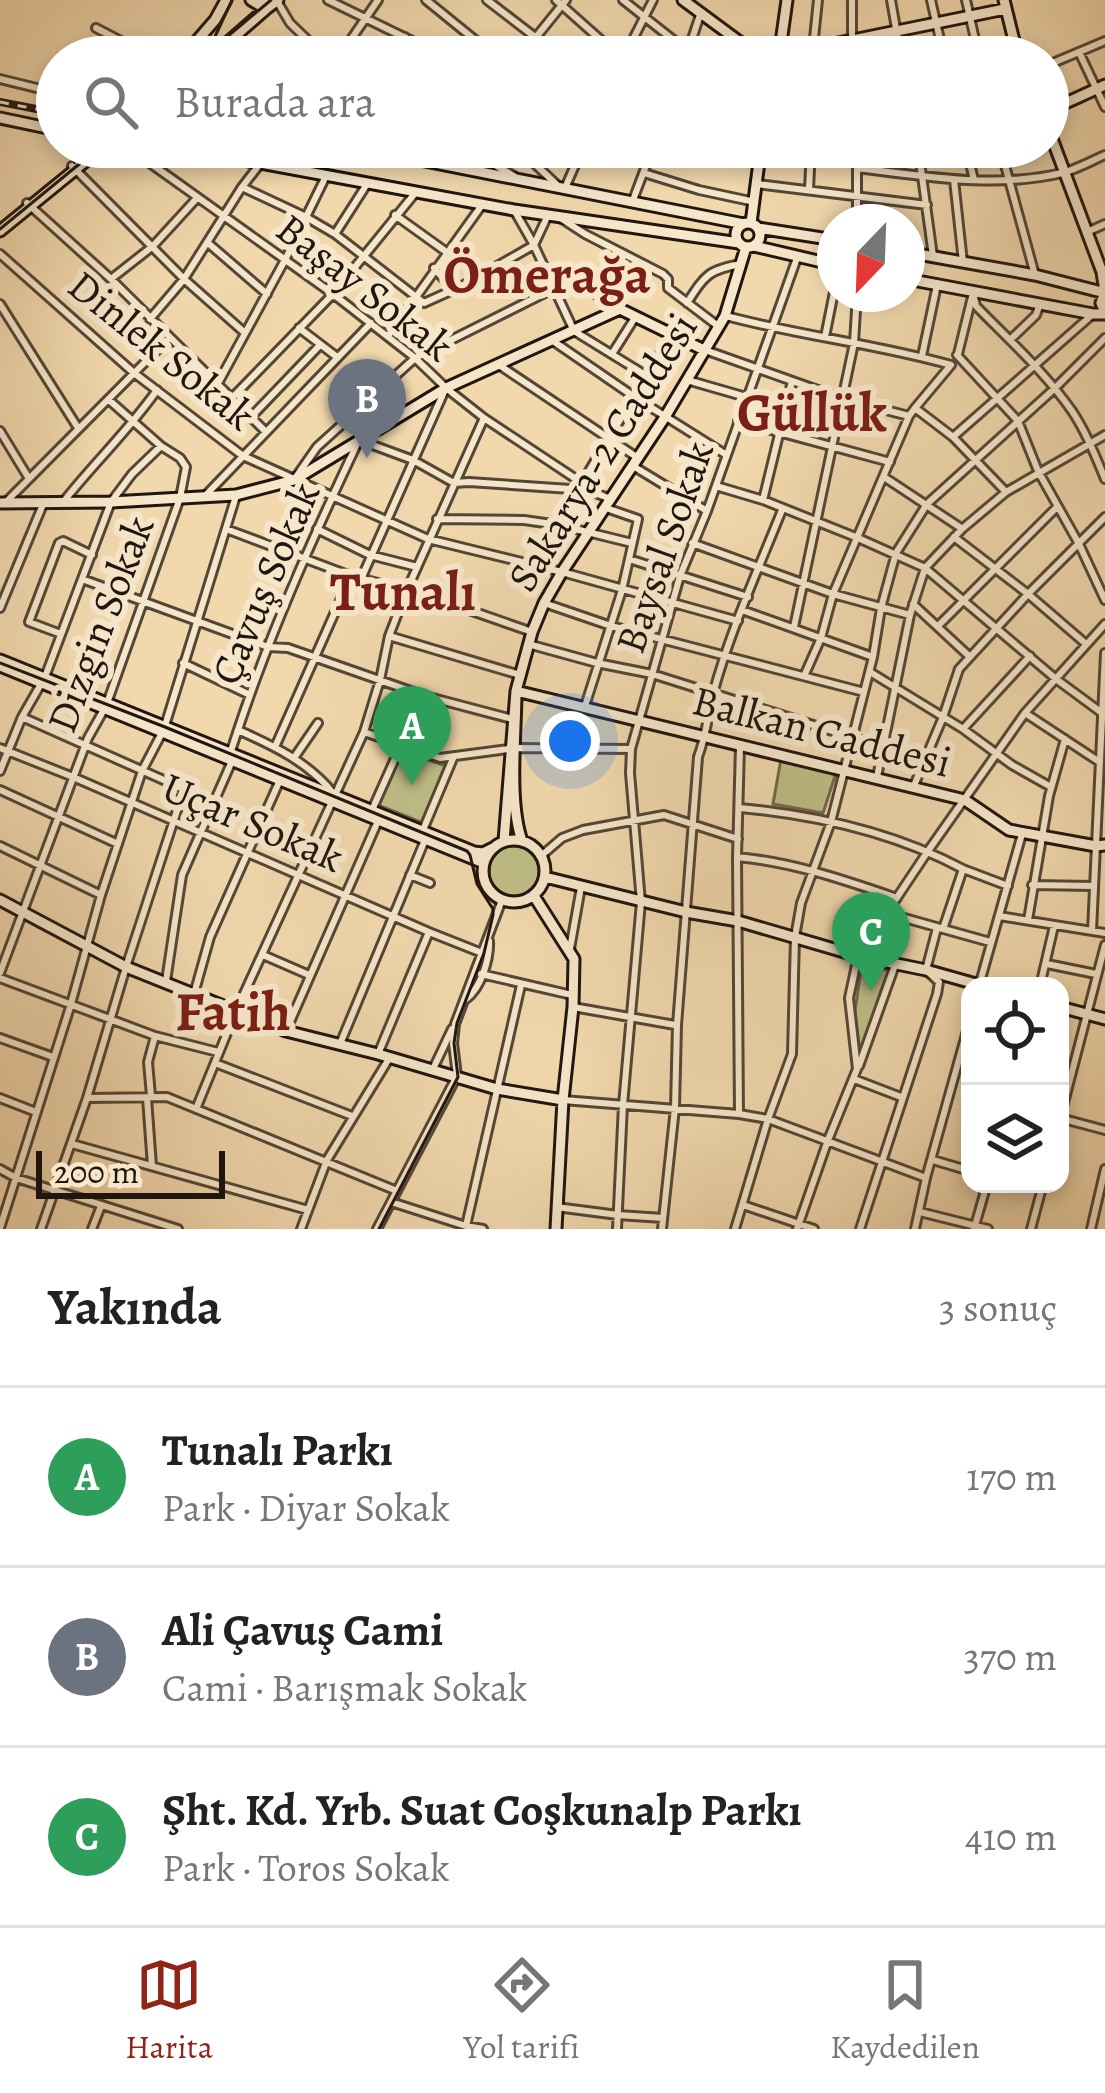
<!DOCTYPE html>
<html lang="tr">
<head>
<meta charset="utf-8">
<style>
	:root { --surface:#fff; --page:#f6f6f6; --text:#222; --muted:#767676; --line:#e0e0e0; --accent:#8f2418 }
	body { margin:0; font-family:Alegreya,serif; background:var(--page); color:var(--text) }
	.controls { position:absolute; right:36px; bottom:36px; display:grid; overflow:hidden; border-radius:24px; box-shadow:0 6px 18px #0003 }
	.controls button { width:108px; height:108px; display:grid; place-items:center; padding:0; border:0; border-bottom:3px solid var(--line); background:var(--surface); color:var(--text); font:60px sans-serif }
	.compass { position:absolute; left:817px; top:204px; width:108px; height:108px; border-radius:50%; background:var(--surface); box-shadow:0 6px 18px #0003; rotate:203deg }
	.scale { position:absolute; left:36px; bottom:30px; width:189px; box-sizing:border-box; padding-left:12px; border:6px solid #20150f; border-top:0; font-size:33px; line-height:42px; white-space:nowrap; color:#20150f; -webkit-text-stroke:9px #f6e6ca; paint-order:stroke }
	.you { position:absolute; left:570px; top:741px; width:42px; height:42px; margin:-30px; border:9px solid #fff; border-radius:50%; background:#1a73e8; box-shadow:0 0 0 18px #1a73e833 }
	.badge { display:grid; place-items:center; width:78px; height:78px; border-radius:50%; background:var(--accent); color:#fff; font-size:39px; font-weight:700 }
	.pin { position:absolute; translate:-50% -99px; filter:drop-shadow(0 3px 6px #0008) }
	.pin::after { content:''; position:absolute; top:63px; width:42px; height:36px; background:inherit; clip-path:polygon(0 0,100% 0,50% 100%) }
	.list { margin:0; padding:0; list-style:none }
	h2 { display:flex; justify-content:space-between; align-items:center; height:156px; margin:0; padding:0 48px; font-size:51px }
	h2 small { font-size:39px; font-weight:400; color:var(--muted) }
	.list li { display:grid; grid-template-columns:78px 1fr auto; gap:36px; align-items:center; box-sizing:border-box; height:180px; padding:0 48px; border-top:3px solid var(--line) }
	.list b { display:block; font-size:45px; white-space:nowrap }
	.list p { margin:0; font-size:39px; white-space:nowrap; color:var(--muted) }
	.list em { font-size:39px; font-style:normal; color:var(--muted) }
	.icon { flex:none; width:66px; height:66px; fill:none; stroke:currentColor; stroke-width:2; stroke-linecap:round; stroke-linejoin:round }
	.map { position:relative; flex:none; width:1105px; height:1229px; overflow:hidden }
	.search { position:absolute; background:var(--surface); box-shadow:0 6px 18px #0003; left:36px; right:36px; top:36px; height:132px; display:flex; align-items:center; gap:30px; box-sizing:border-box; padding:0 42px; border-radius:66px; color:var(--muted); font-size:45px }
	.sheet { height:696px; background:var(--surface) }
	nav { display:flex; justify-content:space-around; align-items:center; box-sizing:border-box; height:168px; border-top:3px solid var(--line); background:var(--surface); font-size:33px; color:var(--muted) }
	nav a { display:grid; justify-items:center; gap:6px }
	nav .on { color:var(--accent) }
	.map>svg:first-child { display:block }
	.green { fill:#bfbd86; stroke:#70694a; stroke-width:3 }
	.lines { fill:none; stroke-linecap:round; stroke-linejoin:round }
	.minor-casing { stroke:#544636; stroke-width:12 }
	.secondary-casing { stroke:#20150f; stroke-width:15 }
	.minor { stroke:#f6e6ca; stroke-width:6 }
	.secondary { stroke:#f6e6ca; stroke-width:9 }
	.tram { stroke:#20150f; stroke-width:3 }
	.rail-casing { stroke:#20150f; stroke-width:8 }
	.rail { stroke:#f6e6ca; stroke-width:3; stroke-dasharray:9; stroke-linecap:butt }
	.labels { text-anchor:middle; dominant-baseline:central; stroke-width:12; stroke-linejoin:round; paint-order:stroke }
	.street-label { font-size:42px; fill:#20150f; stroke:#f6e6ca }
	.district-label { font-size:54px; font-weight:bold; fill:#7a1f14; stroke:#f6e6ca }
</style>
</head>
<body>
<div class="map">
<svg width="1105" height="1229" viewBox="0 0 1105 1229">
	<rect width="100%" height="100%" fill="#f1d8ad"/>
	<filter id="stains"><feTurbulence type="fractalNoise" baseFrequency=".00167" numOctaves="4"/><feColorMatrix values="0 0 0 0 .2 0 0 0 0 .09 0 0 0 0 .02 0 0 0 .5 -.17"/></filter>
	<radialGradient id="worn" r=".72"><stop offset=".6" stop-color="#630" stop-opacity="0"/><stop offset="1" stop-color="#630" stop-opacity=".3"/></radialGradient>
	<path class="green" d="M 402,751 L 446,766 L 423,823 L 378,805 Z
		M 781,759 L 836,773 L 823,813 L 773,804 Z
		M489 871a25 25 0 1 1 50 0a25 25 0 1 1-50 0Z
		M 862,964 L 891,971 L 860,1056 L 855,1011 Z"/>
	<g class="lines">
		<defs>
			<path id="minor" d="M 328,0 L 445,57
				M 426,0 L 496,57
				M 487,0 L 561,57
				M 556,0 L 620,57
				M 623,0 L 695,57
				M 852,0 L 852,57
				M 891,0 L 901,57
				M 931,0 L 944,57
				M 966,0 L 979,57
				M 277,1 L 290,23 L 325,57
				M 96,28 L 142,52 L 146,57
				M 813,48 L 818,0
				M 1079,52 L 1105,107
				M 339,57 L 378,0
				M 394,57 L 405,37
				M 520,57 L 566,0
				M 624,57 L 653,0
				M 686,57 L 700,15
				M 1048,65 L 1105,41
				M 0,79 L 57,93
				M 132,147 L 133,151 L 333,294 L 415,358 L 446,388 L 484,418 L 582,483 L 588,490 L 608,498
				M 464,147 L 514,176
				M 517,147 L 556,184
				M 740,147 L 760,152
				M 918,147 L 933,256
				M 966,147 L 974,180
				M 1000,147 L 1035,275
				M 434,161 L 447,147
				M 72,166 L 184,279 L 245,333
				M 857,168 C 925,176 994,189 1062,173 C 1077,169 1091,161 1105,155
				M 644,173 L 699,190 L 755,202
				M 954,180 L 963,262
				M 757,184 L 927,205
				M 242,187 L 306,217 L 335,234 L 424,303 L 464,285 L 534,245 L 548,215
				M 565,188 L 583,147
				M 809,190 L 811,147
				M 633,200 L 653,147
				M 27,203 L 111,279 L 266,432
				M 514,210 L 534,245 L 574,331 L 647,376
				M 395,215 L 445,251
				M 562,219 L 585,234 L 663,274 L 668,279 L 668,288 L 718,326
				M 857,222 L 857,147
				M 1087,232 L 1105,224
				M 335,234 L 367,184
				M 208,243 L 267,294
				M 0,254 L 134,373 L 243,456 L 428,539 L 562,572 L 738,621
				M 434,268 L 452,288
				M 547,272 L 582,286 L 619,308
				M 111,279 L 153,246 L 197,198
				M 973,293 L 976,306 C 1008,339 1045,372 1072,411 C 1086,432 1095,455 1105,479
				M 687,303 C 705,275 709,269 742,264
				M 0,304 L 78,428
				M 614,304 L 638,262
				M 726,316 C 801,336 877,344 951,365
				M 150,319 L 184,279 L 242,187 L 260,164
				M 299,328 L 337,357
				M 388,336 L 482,205
				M 825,337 L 835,287
				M 1010,340 L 1036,315 L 1040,304
				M 553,341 L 636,398 L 725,454
				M 705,350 L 843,399 L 909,416 L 915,408
				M 612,354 L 636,316
				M 958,354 L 972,297
				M 957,355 L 1018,421 L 1038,471 L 1079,544 L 1105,600
				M 922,356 L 937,285
				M 499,365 L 638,458
				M 687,380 L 746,397
				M 217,385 L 286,258 L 326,176
				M 231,399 L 333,294 L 416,192
				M 915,408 L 951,365
				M 915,408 L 953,437 L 1005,491
				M 252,416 L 320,345
				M 738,421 L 890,462
				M 0,431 L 28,477
				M 953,437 L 1093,314
				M 633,466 L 707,511
				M 296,477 L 317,447 L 415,358 L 553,289
				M 884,477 L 961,528
				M 582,483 C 611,433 643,384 672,334
				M 716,486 L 763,500 L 858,538 L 925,568 L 1056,679 L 1102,713
				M 204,497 L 371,323
				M 763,500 L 792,381
				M 64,501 C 94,463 129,430 157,390
				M 5,503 L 169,338
				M 437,519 L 524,520 L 559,525 L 632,543
				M 226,529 L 351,576 L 435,598 L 532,632
				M 317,529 L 370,555 L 417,567
				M 954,537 L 1028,594 L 1086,644
				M 692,543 L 833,594 L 910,615
				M 629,559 L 748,597
				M 82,579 L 268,647 L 288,648 L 425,696 L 512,719
				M 361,579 L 444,392
				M 544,603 L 611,626 L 864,692
				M 913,604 L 970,657
				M 0,608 L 44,502
				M 742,610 L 873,657
				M 938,626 L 1057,507
				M 794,627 L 854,343 L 857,294
				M 61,634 L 29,622 L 59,543 L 63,541 L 92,555
				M 389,636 L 520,675
				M 528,644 L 597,663 L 652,674 L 924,760
				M 183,663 L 250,695
				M 870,672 L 963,729 L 1012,765 L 1051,787
				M 805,674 L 821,638 L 833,594 L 909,416
				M 585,706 L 622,590 L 638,519 L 606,508
				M 1025,713 L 1098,761
				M 22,717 L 213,802
				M 963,729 L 1030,656
				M 238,730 C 274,746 308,762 333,793
				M 364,732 L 440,758 L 516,748 L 631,749
				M 275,747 L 351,576
				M 0,748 L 73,777 L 429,932 L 482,953
				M 231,751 C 265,644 311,541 359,440 L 413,460 L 454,483 L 469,482 L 585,490
				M 294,758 L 318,723
				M 0,771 L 22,717 L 45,677 L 111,502 L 132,474 L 161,446
				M 877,777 L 910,615 L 925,568 L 962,529 L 1006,492 L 1105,435
				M 913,788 L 943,717 L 959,669 L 1028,594 L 1105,517
				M 0,790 L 118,844
				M 740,808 C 816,815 895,833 963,869 L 943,929
				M 372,810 L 401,745
				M 423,830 L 454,756
				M 0,846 L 101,895
				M 541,856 L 562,838 L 583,830 L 664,815 L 738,839
				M 737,857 C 793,862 844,880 897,898
				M 963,869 L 1008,886
				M 410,875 L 430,883
				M 1032,885 L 1094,886
				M 890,914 L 990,942
				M 999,916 L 1105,933
				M 1028,920 L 1049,796 L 1065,739
				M 1092,931 L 1105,653
				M 570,949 L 581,887
				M 263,955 L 309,975
				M 1047,964 L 1096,974
				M 0,973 L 88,738 L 106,706 L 180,498 L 186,467 L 180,458 L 161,446 L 109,400
				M 481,974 L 572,995
				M 0,978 L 155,1036 L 218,1052
				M 166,981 L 182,875 L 232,761
				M 979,986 L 1022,834
				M 1040,986 L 1054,926
				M 194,994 L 210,937 L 280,780
				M 466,999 C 481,988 490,959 489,941
				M 573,1007 L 675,1025
				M 286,1031 L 378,821
				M 0,1038 L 53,1057
				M 340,1044 L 425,840
				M 378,1054 L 429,932
				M 215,1063 L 352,1116
				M 859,1066 L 895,965
				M 433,1069 L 452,1029
				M 854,1079 L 901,1097
				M 151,1096 L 148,1062 L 155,1036
				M 0,1098 L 36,1112
				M 87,1098 L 167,1097 L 397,1191
				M 147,1098 L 152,1166
				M 563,1100 L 739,1114 L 768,1119 L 926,1178
				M 196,1109 L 236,1011 L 364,732 L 380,680 L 389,636 L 406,592 L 484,418
				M 739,1114 L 737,857 L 740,746
				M 1060,1118 L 1105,945
				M 1060,1118 L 1105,1130
				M 72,1144 L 308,1210
				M 933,1160 L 970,1171
				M 0,1169 L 16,1178 L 178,1229
				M 391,1202 L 466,1226 L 483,1229
				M 743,1205 L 814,1229
				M 556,1207 L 618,1215 L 663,1218
				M 920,1212 L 988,1229
				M 466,1226 L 521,985
				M 0,1228 L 71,1004 L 101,895 L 142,771 L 164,729 L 236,496
				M 41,1229 L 87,1098 L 126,967 L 184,789
				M 92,1229 L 101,1206
				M 301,1229 L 327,1160 L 390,1057
				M 377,1229 L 457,1076 L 453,1043 L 455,1024 L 502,900
				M 617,1229 L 623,1105 L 641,902 L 630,773 L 631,749 L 680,576 L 707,511 L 797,258
				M 662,1229 L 675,1108 L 677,1025 L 698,757 C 706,736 708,715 713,694 C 730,631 758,570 782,510
				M 735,1229 L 768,1119 L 792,1054 L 795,937 L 801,903 L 831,822 L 873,657 L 881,608 L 896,553 L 927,504 L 1054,389 L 1105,338
				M 797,1229 L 828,1140 L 857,1069 L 849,998 L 858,956 L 928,851 L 1025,713 L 1105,624
				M 860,1229 L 937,994 L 939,982 L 926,970 L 937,928
				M 915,1229 L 926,1178 L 970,1020
				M 974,1229 L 987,1184
				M 1031,1229 L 1043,1184
				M 1091,1229 L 1105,1169"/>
			<path id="secondary" d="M 251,0 L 266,9 L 278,0
				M 683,0 L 752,51 L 779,55 L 1005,9
				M 1004,0 L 1018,57
				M 183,57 L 215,20 L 226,0
				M 211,57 L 266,9 L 264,0
				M 779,57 L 787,0
				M 1048,111 L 1105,85
				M 0,118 L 57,130
				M 1048,128 L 1102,272 L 1105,292
				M 173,147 L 514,210 L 739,243
				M 354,147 L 744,224
				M736 235a12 12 0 1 1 24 0a12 12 0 1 1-24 0Z
				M 751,223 L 761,147
				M 758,228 L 835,240
				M 0,231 L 103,147
				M 754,246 L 835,265
				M 746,247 L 725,316 L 665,417 L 562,572 L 544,603 L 532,632 L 516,691 L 965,800 L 1009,830 L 1096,846 L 1105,845
				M 907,252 L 1035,275 L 1105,293 L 1101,303 L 1105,312
				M 907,279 L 1093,314 L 1105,314
				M 0,503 L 111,502 L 236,495 L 294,480 L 446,388 L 620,309 L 704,350
				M 0,660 L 474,852 L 483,853 L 493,848
				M 0,666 L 484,863
				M483 871a31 31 0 1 1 62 0a31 31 0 1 1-62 0Z
				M 504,841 L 516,691 C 516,734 508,801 522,841
				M 545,877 L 686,912 L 738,921 L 858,956 L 926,970 L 983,986
				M 534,896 L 574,959 L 573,1007 L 563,1100 L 556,1229
				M 0,900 L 126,967 L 286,1031 L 378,1054 L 497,1089 L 563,1100
				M 1060,1007 L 1105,1019"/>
		</defs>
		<use href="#minor" class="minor-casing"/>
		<use href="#secondary" class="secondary-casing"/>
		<use href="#minor" class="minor"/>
		<use href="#secondary" class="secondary"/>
		<path class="tram" d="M 212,43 L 232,0
			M 203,57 L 271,0
			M 0,229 L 100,147
			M 0,663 L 165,727 L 467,851 L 470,855 L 477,884 L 493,909 L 493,915 L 484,953 L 457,1023 L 454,1043 L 458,1077 L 379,1229"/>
		<defs>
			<path id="rail" d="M 0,102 L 57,113"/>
		</defs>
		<use href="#rail" class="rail-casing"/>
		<use href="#rail" class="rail"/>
	</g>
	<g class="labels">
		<g class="street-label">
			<text transform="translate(365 287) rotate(38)">Başay Sokak</text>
			<text transform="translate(162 350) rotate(39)">Dinlek Sokak</text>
			<text transform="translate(602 452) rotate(-58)">Sakarya-2 Caddesi</text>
			<text transform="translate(664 547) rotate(-71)">Baysal Sokak</text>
			<text transform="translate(265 583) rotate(-67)">Çavuş Sokak</text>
			<text transform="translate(100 624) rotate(-69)">Dizgin Sokak</text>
			<text transform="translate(822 731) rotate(14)">Balkan Caddesi</text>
			<text transform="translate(253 822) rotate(23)">Uçar Sokak</text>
		</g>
		<g class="district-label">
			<text x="547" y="275">Ömerağa</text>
			<text x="812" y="413">Güllük</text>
			<text x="403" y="592">Tunalı</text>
			<text x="233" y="1012">Fatih</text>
		</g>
	</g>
	<rect width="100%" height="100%" filter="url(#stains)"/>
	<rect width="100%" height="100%" fill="url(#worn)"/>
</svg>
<div class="controls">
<button><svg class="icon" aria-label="locate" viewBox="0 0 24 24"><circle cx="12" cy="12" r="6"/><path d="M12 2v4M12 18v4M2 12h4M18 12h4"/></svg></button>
<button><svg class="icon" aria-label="layers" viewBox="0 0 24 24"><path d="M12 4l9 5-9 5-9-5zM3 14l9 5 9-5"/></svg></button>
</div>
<svg class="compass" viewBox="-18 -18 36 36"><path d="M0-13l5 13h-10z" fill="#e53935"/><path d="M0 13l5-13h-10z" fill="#767676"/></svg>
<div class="scale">200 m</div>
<div class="you"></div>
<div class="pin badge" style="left:412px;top:785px;background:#2e9e5b">A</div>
<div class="pin badge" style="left:367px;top:458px;background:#6b7280">B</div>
<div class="pin badge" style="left:871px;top:991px;background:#2e9e5b">C</div>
<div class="search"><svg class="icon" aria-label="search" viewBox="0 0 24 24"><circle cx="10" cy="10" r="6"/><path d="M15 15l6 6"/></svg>Burada ara</div>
</div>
<section class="sheet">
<h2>Yakında<small>3 sonuç</small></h2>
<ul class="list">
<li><span class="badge" style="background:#2e9e5b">A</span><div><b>Tunalı Parkı</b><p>Park · Diyar Sokak</p></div><em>170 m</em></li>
<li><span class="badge" style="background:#6b7280">B</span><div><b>Ali Çavuş Cami</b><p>Cami · Barışmak Sokak</p></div><em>370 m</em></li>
<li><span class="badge" style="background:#2e9e5b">C</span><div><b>Şht. Kd. Yrb. Suat Coşkunalp Parkı</b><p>Park · Toros Sokak</p></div><em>410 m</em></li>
</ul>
</section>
<nav>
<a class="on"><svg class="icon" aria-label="map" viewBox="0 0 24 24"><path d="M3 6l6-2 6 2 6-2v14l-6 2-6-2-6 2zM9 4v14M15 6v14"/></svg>Harita</a>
<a><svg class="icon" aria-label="directions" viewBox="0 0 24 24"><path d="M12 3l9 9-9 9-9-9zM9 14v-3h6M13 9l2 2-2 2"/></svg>Yol tarifi</a>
<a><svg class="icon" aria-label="saved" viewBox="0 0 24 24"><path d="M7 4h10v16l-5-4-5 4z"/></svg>Kaydedilen</a>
</nav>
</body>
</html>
